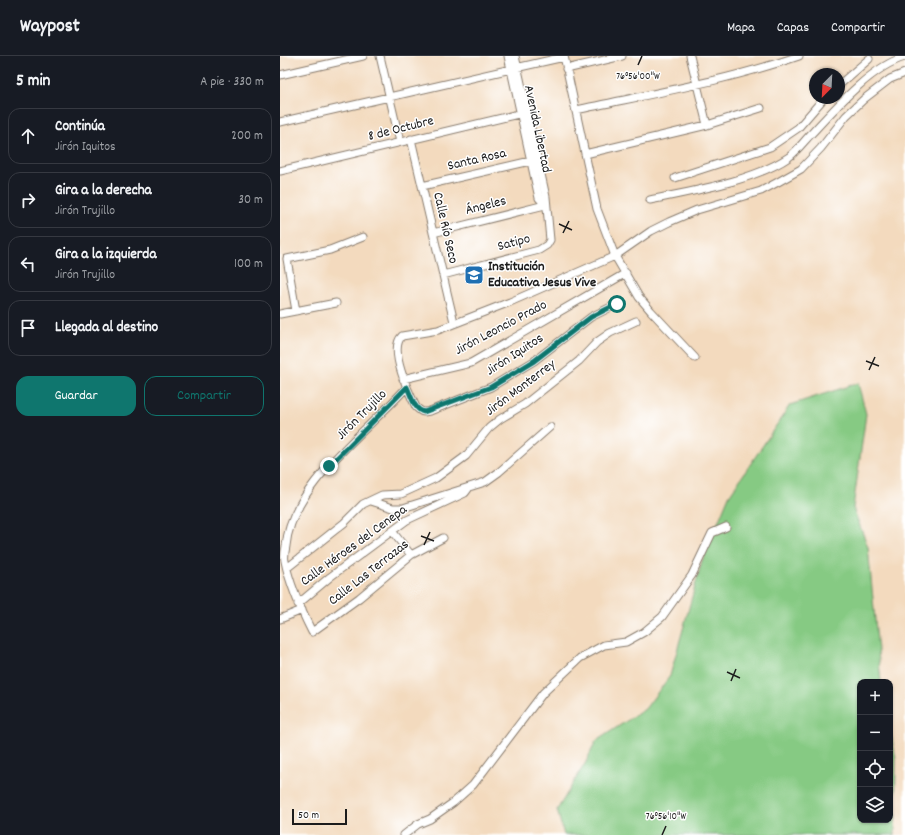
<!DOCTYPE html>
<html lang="es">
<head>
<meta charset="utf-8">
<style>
	:root { --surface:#171b24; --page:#242831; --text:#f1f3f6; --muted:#9ea1a6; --line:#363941; --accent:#0f766e }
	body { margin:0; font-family:Dekko,sans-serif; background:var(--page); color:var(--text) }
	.controls { position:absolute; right:12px; bottom:12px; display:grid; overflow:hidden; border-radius:8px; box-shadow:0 1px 3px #0004 }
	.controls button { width:36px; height:36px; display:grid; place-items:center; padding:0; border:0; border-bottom:1px solid var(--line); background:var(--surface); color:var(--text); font:20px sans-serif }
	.compass { position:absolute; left:529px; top:12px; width:36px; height:36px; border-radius:50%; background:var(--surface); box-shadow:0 1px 3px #0004; rotate:204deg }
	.scale { position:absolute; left:12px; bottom:10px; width:55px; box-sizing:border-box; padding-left:4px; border:2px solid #1c1c1c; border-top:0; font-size:11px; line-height:14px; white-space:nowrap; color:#1c1c1c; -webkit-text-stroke:3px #fff; paint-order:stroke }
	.stop { position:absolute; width:12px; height:12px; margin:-9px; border:3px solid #0f766e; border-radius:50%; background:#fff }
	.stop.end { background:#0f766e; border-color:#fff; box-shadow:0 1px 4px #0008 }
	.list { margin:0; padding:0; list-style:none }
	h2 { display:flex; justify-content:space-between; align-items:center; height:52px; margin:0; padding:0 16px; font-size:17px }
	h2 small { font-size:13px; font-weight:400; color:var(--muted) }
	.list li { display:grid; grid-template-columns:26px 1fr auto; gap:12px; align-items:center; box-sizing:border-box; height:56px; margin:0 8px 8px; padding:0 8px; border:1px solid var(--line); border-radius:12px }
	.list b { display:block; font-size:15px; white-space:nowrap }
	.list p { margin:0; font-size:13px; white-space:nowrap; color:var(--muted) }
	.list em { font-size:13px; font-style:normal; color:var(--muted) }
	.actions { display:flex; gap:8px; padding:12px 16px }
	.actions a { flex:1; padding:9px 0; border:1px solid var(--accent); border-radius:12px; text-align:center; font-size:14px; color:var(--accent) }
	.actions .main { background:var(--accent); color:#fff }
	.icon { flex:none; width:22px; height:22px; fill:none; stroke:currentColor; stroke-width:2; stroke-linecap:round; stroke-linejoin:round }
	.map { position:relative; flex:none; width:625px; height:779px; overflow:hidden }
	header { display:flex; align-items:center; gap:24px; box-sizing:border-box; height:56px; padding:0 20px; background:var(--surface); border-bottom:1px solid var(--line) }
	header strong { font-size:19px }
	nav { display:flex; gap:22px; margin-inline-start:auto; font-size:14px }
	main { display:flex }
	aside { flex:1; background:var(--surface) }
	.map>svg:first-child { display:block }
	.green { fill:#86ca83; stroke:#517350 }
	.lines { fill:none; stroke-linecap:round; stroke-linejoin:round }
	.minor-casing { stroke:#887b6d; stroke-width:9 }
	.minor { stroke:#fff; stroke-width:7 }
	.route { stroke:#0f766e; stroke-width:5 }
	.ticks { fill:none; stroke:#1c1c1c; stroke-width:1.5 }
	.labels { text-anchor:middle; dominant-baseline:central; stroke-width:3; stroke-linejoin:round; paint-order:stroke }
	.street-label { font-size:14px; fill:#1c1c1c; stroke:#fff }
	.poi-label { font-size:14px; font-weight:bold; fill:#1c1c1c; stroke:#fff; text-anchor:start }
	.ticks-label { font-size:10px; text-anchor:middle; fill:#1c1c1c; stroke:#fff; stroke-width:3; stroke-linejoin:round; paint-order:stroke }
</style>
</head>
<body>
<header>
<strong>Waypost</strong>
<nav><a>Mapa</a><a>Capas</a><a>Compartir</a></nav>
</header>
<main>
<aside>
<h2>5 min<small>A pie · 330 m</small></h2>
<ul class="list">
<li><svg class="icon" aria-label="ahead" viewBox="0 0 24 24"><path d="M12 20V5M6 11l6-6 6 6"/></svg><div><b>Continúa</b><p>Jirón Iquitos</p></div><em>200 m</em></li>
<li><svg class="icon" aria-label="right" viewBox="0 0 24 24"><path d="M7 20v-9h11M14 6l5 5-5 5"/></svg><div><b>Gira a la derecha</b><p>Jirón Trujillo</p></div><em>30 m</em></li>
<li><svg class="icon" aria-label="left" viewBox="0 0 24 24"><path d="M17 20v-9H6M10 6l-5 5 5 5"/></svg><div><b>Gira a la izquierda</b><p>Jirón Trujillo</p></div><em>100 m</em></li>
<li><svg class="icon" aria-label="arrive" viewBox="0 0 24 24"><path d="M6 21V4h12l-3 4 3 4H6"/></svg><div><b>Llegada al destino</b></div></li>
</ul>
<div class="actions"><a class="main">Guardar</a><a>Compartir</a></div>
</aside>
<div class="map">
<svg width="625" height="779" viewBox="0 0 625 779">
	<rect width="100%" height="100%" fill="#fff"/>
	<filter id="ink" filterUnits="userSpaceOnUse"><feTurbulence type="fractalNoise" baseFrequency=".025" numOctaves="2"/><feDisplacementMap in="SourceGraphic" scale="8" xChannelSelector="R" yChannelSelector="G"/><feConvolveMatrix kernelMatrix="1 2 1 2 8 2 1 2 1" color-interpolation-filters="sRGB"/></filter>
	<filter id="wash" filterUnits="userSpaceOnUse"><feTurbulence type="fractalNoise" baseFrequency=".012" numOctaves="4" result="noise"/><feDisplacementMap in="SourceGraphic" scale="16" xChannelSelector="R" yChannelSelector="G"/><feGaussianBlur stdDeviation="0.9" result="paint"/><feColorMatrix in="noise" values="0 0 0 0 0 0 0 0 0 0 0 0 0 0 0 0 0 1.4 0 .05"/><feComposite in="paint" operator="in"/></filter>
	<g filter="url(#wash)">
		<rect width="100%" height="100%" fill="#f3dabe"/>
		<path class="green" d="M 578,327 L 586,358 L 573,452 L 588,491 L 601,626 L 580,626 L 580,764 L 610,764 L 610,674 L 616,702 L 615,779 L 284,779 L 277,754 L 306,706 L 316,685 L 365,653 L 390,620 L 422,505 L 449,440 L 510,349 Z"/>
	</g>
	<g filter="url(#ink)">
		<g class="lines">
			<defs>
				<path id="minor" d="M 100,0 L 120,86
					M 228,0 L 259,142 L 265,149
					M 284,0 L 317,153 L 335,200 L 359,241 L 371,255 L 415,302
					M 410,0 L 427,69
					M 286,13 L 342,0
					M 0,19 L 83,0
					M 559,29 L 589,3
					M 296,54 C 370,38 447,25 519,0
					M 0,66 L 284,1
					M 131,83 L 174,266
					M 305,98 L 427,69 L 481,52
					M 0,115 L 247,56
					M 395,122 L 490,91 L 518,72 L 544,42
					M 142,130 L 255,104
					M 370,144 C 412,135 474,125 509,101 C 517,95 525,84 532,77 C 555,52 592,10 625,1
					M 153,177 L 265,149
					M 163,219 L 259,194 L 267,189 L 270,184 L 266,141 L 235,0
					M 337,248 L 311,261 L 254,305 L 211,331 L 150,355 C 143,357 141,356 136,351 C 129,337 108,293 122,280 L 158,274 L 230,246 L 335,200 L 371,175 L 389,166 L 417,154 L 481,135 L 498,126 L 521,113 L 541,92 L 566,60 L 584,43 L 610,23 L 625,17
					M 16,255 L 7,203 L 50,194 L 83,181
					M 0,258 L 56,247
					M 123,323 L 191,307 L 346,217
					M 127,331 C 88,375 11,429 6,490 C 5,495 4,501 5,505 C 10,530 21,554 32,576 L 79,542 L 131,499 L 163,482
					M 91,445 L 113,452 L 123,452 L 205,426 L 219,416 L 270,371
					M 112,475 L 131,499
					M 7,512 L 64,467 L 83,448 L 102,439 L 121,438 L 156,422 L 186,400 L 209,372 L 220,363 L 245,348 L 299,305 L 317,286 L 330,277 L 356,265
					M 18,548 L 50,521 L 127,464 L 185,437 L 188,433
					M 0,563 L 22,554
					M 124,779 L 138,768 L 150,763 L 174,746 L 193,729 L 263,637 L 300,602 L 324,589 L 346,586 L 364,576 L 382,561 L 412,519 L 432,477 L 446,471"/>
			</defs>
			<use href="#minor" class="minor-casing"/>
			<use href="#minor" class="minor"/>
		</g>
	</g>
	<g class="lines" filter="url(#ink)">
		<path class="route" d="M 49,410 L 127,331 C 131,339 134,354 144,356 L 211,331 L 254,305 L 311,261 L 337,248"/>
	</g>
	<path class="ticks" d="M 358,9 L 362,0M 279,168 L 292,174M 283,177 L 289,165M 586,305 L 599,310M 589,314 L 595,301M 141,480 L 154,485M 144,489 L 150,476M 447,616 L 460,622M 451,625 L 456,613M 382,779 L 386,770"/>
	<defs>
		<symbol id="school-square" viewBox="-11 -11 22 22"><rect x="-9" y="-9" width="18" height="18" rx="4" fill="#1f6fb2" stroke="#fff"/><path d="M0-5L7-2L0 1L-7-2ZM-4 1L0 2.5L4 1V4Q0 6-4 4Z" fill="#fff"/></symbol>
	</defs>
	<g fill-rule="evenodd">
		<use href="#school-square" x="183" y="208" width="22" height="22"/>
	</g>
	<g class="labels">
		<g class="street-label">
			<text transform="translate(121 73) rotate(-14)">8 de Octubre</text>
			<text transform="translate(257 73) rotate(78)">Avenida Libertad</text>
			<text transform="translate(197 104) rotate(-13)">Santa Rosa</text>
			<text transform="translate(206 150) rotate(-14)">Ángeles</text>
			<text transform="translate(165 172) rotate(77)">Calle Río Seco</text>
			<text transform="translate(234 187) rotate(-15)">Satipo</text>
			<text transform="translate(221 272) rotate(-28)">Jirón Leoncio Prado</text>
			<text transform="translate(235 299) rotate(-33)">Jirón Iquitos</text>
			<text transform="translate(241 332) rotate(-37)">Jirón Monterrey</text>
			<text transform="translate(82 359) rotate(-45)">Jirón Trujillo</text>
			<text transform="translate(74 490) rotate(-36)">Calle Héroes del Cenepa</text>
			<text transform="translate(89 517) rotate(-38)">Calle Las Terrazas</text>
		</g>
		<g class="poi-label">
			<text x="208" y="211">Institución<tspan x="208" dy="16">Educativa Jesus Vive</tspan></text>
		</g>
	</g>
	<g class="ticks-label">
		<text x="358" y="23">76°56'00"W</text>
		<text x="386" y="763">76°56'10"W</text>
	</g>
</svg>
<div class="controls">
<button>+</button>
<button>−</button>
<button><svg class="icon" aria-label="locate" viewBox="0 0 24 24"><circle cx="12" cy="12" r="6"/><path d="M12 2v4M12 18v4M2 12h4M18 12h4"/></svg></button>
<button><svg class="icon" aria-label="layers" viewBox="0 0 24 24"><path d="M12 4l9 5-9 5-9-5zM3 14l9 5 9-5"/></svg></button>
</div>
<svg class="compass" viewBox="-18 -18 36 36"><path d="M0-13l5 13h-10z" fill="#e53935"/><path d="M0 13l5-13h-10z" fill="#9ea1a6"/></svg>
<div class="scale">50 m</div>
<div class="stop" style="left:337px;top:248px"></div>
<div class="stop end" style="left:49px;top:410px"></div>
</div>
</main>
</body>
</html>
